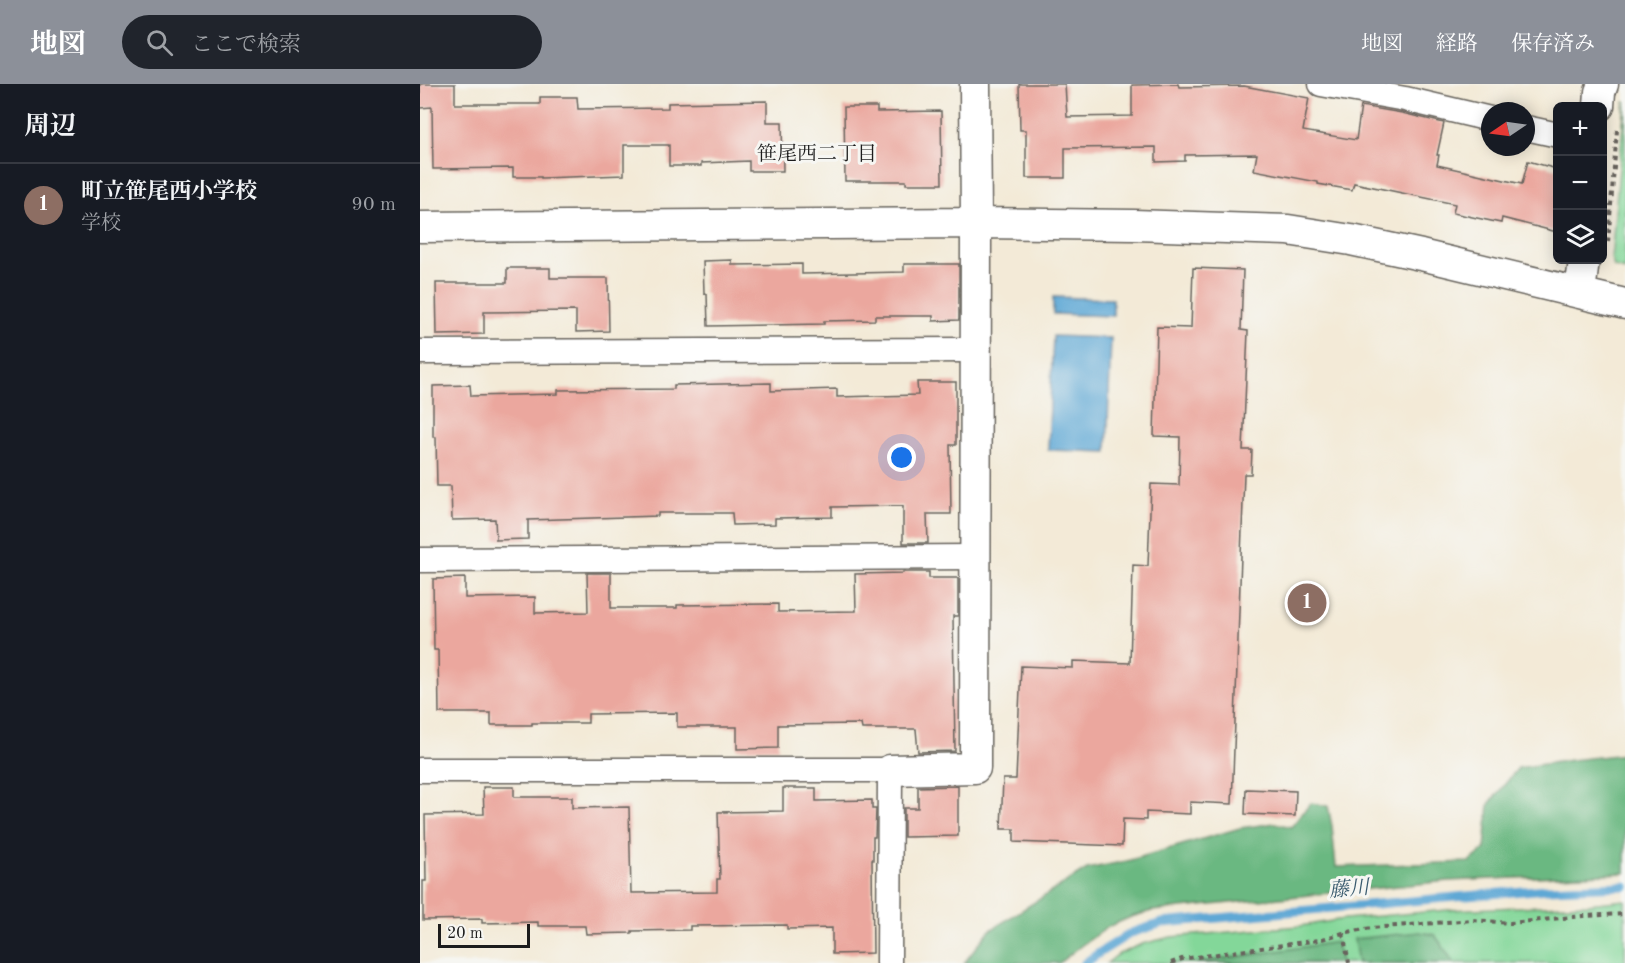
<!DOCTYPE html>
<html lang="ja">
<head>
<meta charset="utf-8">
<style>
	:root { --surface:#171b24; --page:#20242c; --text:#f1f3f6; --muted:#9ea1a6; --line:#363941; --accent:#8c9099 }
	body { margin:0; font-family:"Old Standard TT","Noto Serif JP",serif; background:var(--page); color:var(--text) }
	.controls { position:absolute; right:18px; top:18px; display:grid; overflow:hidden; border-radius:9px; box-shadow:0 3px 15px #0003 }
	.controls button { width:54px; height:54px; display:grid; place-items:center; padding:0; border:0; border-bottom:2px solid var(--line); background:var(--surface); color:var(--text); font:30px sans-serif }
	.compass { position:absolute; left:1061px; top:18px; width:54px; height:54px; border-radius:50%; background:var(--surface); box-shadow:0 3px 15px #0003; rotate:257deg }
	.scale { position:absolute; left:18px; bottom:15px; width:92px; box-sizing:border-box; padding-left:6px; border:3px solid #1c1c1c; border-top:0; font-size:16px; line-height:21px; white-space:nowrap; color:#1c1c1c; -webkit-text-stroke:4px #f6f6f2; paint-order:stroke }
	.you { position:absolute; left:482px; top:374px; width:21px; height:21px; margin:-15px; border:4px solid #fff; border-radius:50%; background:#1a73e8; box-shadow:0 0 0 9px #1a73e833 }
	.badge { display:grid; place-items:center; width:39px; height:39px; border-radius:50%; background:var(--accent); color:#fff; font-size:20px; font-weight:700 }
	.pin { position:absolute; translate:-50% -50%; border:3px solid #fff; box-shadow:0 2px 6px #0006 }
	.list { margin:0; padding:0; list-style:none }
	h2 { display:flex; justify-content:space-between; align-items:center; height:78px; margin:0; padding:0 24px; font-size:26px }
	h2 small { font-size:20px; font-weight:400; color:var(--muted) }
	.list li { display:grid; grid-template-columns:39px 1fr auto; gap:18px; align-items:center; box-sizing:border-box; height:84px; padding:0 24px; border-top:2px solid var(--line) }
	.list b { display:block; font-size:22px; white-space:nowrap }
	.list p { margin:0; font-size:20px; white-space:nowrap; color:var(--muted) }
	.list em { font-size:20px; font-style:normal; color:var(--muted) }
	.icon { flex:none; width:33px; height:33px; fill:none; stroke:currentColor; stroke-width:2; stroke-linecap:round; stroke-linejoin:round }
	.map { position:relative; flex:none; width:1205px; height:879px; overflow:hidden }
	header { display:flex; align-items:center; gap:36px; box-sizing:border-box; height:84px; padding:0 30px; background:var(--accent); color:#fff }
	header strong { font-size:28px }
	nav { display:flex; gap:33px; margin-inline-start:auto; font-size:21px }
	.search { width:420px; height:54px; background:var(--page); display:flex; align-items:center; gap:15px; box-sizing:border-box; padding:0 21px; border-radius:33px; color:var(--muted); font-size:22px }
	main { display:flex }
	aside { flex:1; background:var(--surface) }
	.map>svg:first-child { display:block }
	.green { fill:#83d799; stroke:#507a5a; stroke-width:1.5 }
	.forest { fill:#6ab881; stroke:#436a4e; stroke-width:1.5 }
	.water { fill:#5ea8d5; stroke:#3d6278; stroke-width:1.5 }
	.lines { fill:none; stroke-linecap:round; stroke-linejoin:round }
	.stream { stroke:#5ea8d5; stroke-width:9 }
	.building { fill:#eba79e }
	.minor-casing { stroke:#67645d; stroke-width:27 }
	.tertiary-casing { stroke:#67645d; stroke-width:33 }
	.path { stroke:#67645d; stroke-width:4; stroke-dasharray:4.5 4.5; stroke-linecap:butt }
	.minor { stroke:#fff; stroke-width:24 }
	.tertiary { stroke:#fff; stroke-width:30 }
	.labels { text-anchor:middle; dominant-baseline:central; stroke-width:6; stroke-linejoin:round; paint-order:stroke }
	.neighbourhood-label { font-size:20px; fill:#1c1c1c; stroke:#f6f6f2 }
	.water-label { font-size:20px; font-style:italic; fill:#3a5b6f; stroke:#f6f6f2 }
</style>
</head>
<body>
<header>
<strong>地図</strong>
<div class="search"><svg class="icon" aria-label="search" viewBox="0 0 24 24"><circle cx="10" cy="10" r="6"/><path d="M15 15l6 6"/></svg>ここで検索</div>
<nav><a>地図</a><a>経路</a><a>保存済み</a></nav>
</header>
<main>
<aside>
<h2>周辺<small></small></h2>
<ul class="list">
<li><span class="badge" style="background:#8d6e63">1</span><div><b>町立笹尾西小学校</b><p>学校</p></div><em>90 m</em></li>
</ul>
</aside>
<div class="map">
<svg width="1205" height="879" viewBox="0 0 1205 879">
	<rect width="100%" height="100%" fill="#f6f6f2"/>
	<filter id="ink" filterUnits="userSpaceOnUse"><feTurbulence type="fractalNoise" baseFrequency=".0167" numOctaves="2"/><feDisplacementMap in="SourceGraphic" scale="12" xChannelSelector="R" yChannelSelector="G"/><feConvolveMatrix kernelMatrix="1 2 1 2 8 2 1 2 1" color-interpolation-filters="sRGB"/></filter>
	<filter id="wash" filterUnits="userSpaceOnUse"><feTurbulence type="fractalNoise" baseFrequency=".008" numOctaves="4" result="noise"/><feDisplacementMap in="SourceGraphic" scale="24" xChannelSelector="R" yChannelSelector="G"/><feGaussianBlur stdDeviation="1.35" result="paint"/><feColorMatrix in="noise" values="0 0 0 0 0 0 0 0 0 0 0 0 0 0 0 0 0 1.4 0 .05"/><feComposite in="paint" operator="in"/></filter>
	<g filter="url(#wash)">
		<rect width="100%" height="100%" fill="#f3ead7"/>
		<path class="green" d="M 1205,17 L 1205,186 L 1194,183 L 1191,174 Z
			M 1205,816 L 1205,879 L 687,879 L 699,870 L 722,860 L 751,853 L 880,842 L 925,835 L 1028,826 L 1168,820 Z"/>
		<path class="forest" d="M 1205,670 L 1205,789 L 1028,797 L 732,827 L 711,833 L 690,842 L 662,861 L 639,879 L 544,879 L 569,847 L 667,785 L 707,777 L 820,744 L 855,739 L 871,743 L 891,719 L 908,722 L 912,742 L 916,783 L 1049,778 L 1065,765 L 1069,720 L 1098,684 L 1151,676 Z
			M 1000,848 L 1015,851 L 1034,879 L 938,879 L 934,855 Z
			M 917,858 L 921,879 L 776,879 L 898,861 Z"/>
		<path class="water" d="M 633,213 L 693,215 L 693,232 L 633,230 Z
			M 633,252 L 691,254 L 687,368 L 628,366 Z"/>
		<g class="lines">
			<path class="stream" d="M 665,879 L 679,869 L 711,849 L 742,839 L 1126,805 L 1205,802"/>
		</g>
		<g id="blocks">
			<path class="building" d="M 0,0 L 35,0 L 35,20 L 120,20 L 120,13 L 157,13 L 158,25 L 248,24 L 248,19 L 347,17 L 347,38 L 362,38 L 363,87 L 329,87 L 329,77 L 281,79 L 281,82 L 249,82 L 249,61 L 204,61 L 204,91 L 121,94 L 121,93 L 93,93 L 93,84 L 13,85 L 12,23 L 0,24 Z
				M 599,0 L 645,0 L 647,33 L 712,32 L 712,1 L 758,0 L 759,3 L 824,2 L 889,14 L 883,47 L 936,56 L 941,22 L 982,29 L 1024,39 L 1017,71 L 1019,71 L 1017,81 L 1102,100 L 1108,77 L 1137,85 L 1137,148 L 1082,134 L 1081,139 L 1033,129 L 1035,120 L 934,99 L 932,106 L 898,100 L 898,98 L 834,86 L 837,70 L 765,71 L 765,77 L 736,78 L 736,63 L 645,64 L 645,94 L 606,94 L 606,46 L 600,46 Z
				M 424,23 L 457,23 L 457,28 L 521,27 L 522,100 L 486,100 L 486,97 L 425,97 Z
				M 312,176 L 312,181 L 382,180 L 382,190 L 484,188 L 484,180 L 539,180 L 539,236 L 513,237 L 513,232 L 455,232 L 455,236 L 404,237 L 404,240 L 288,242 L 287,210 L 284,209 L 283,177 Z
				M 87,184 L 130,184 L 130,194 L 188,194 L 189,247 L 156,248 L 156,227 L 64,228 L 64,250 L 17,251 L 16,199 L 87,199 Z
				M 773,184 L 823,186 L 821,246 L 828,247 L 823,366 L 832,366 L 831,390 L 824,390 L 812,720 L 770,718 L 770,730 L 726,728 L 726,736 L 703,735 L 702,762 L 594,758 L 594,745 L 581,745 L 583,695 L 596,695 L 601,582 L 653,584 L 653,577 L 710,579 L 713,481 L 728,482 L 731,400 L 759,401 L 760,353 L 734,352 L 737,243 L 771,244 Z
				M 497,298 L 536,298 L 536,361 L 530,361 L 531,430 L 507,430 L 508,459 L 483,459 L 483,422 L 412,423 L 412,433 L 355,434 L 355,440 L 313,441 L 312,429 L 238,429 L 238,432 L 108,436 L 108,455 L 76,456 L 75,435 L 32,436 L 31,402 L 17,402 L 16,353 L 13,353 L 13,302 L 50,301 L 51,312 L 138,310 L 138,306 L 254,305 L 254,301 L 351,299 L 351,307 L 417,305 L 417,313 L 498,311 Z
				M 483,488 L 509,488 L 509,494 L 538,494 L 538,532 L 533,532 L 535,667 L 498,668 L 496,645 L 442,645 L 441,640 L 358,641 L 358,664 L 317,665 L 317,643 L 257,643 L 257,629 L 168,630 L 168,639 L 112,639 L 112,641 L 71,641 L 71,629 L 19,629 L 18,566 L 14,566 L 13,495 L 45,494 L 45,514 L 115,513 L 115,529 L 168,528 L 167,489 L 191,489 L 191,524 L 257,524 L 257,521 L 358,520 L 358,528 L 436,527 L 435,490 L 483,489 Z
				M 538,702 L 538,752 L 484,753 L 484,724 L 498,724 L 498,703 Z
				M 63,703 L 94,703 L 94,713 L 152,713 L 152,724 L 209,723 L 211,809 L 297,808 L 297,795 L 300,795 L 298,728 L 363,727 L 363,704 L 396,704 L 396,717 L 452,716 L 452,725 L 456,725 L 455,753 L 453,753 L 453,776 L 452,776 L 453,869 L 412,870 L 412,844 L 367,845 L 367,841 L 270,842 L 270,846 L 212,847 L 212,849 L 166,850 L 165,842 L 118,842 L 118,838 L 62,839 L 62,835 L 3,836 L 3,797 L 6,797 L 5,731 L 64,730 Z
				M 826,705 L 876,707 L 875,732 L 825,730 Z"/>
		</g>
	</g>
	<g filter="url(#ink)">
		<use href="#blocks" fill-opacity="0" stroke="#67645d" stroke-width="1.5"/>
		<g class="lines">
			<defs>
				<path id="minor" d="M 901,0 L 985,15 L 1070,35
					M 1106,44 L 1138,51
					M 0,268 L 556,266
					M 0,476 L 556,473
					M 0,686 L 470,686 L 469,879"/>
				<path id="tertiary" d="M 1179,22 L 1180,8 L 1183,0
					M 0,143 L 556,139 L 714,141 L 868,146 L 931,156 L 1001,171 L 1205,220
					M 1160,209 L 1164,176
					M 470,686 L 555,684 L 556,139 L 555,0"/>
			</defs>
			<use href="#minor" class="minor-casing"/>
			<use href="#tertiary" class="tertiary-casing"/>
			<path class="path" d="M 1188,158 L 1197,46
				M 923,849 L 929,879
				M 751,879 L 762,875 L 899,856 L 923,849 L 951,844 L 1053,836 L 1090,839 L 1163,832 L 1205,830"/>
			<use href="#minor" class="minor"/>
			<use href="#tertiary" class="tertiary"/>
		</g>
	</g>
	<g class="labels">
		<g class="neighbourhood-label">
			<text x="397" y="71">笹尾西二丁目</text>
		</g>
		<g class="water-label">
			<text transform="translate(929 806) rotate(-5)">藤川</text>
		</g>
	</g>
</svg>
<div class="controls">
<button>+</button>
<button>−</button>
<button><svg class="icon" aria-label="layers" viewBox="0 0 24 24"><path d="M12 4l9 5-9 5-9-5zM3 14l9 5 9-5"/></svg></button>
</div>
<svg class="compass" viewBox="-18 -18 36 36"><path d="M0-13l5 13h-10z" fill="#e53935"/><path d="M0 13l5-13h-10z" fill="#9ea1a6"/></svg>
<div class="scale">20 m</div>
<div class="you"></div>
<div class="pin badge" style="left:887px;top:519px;background:#8d6e63">1</div>
</div>
</main>
</body>
</html>
